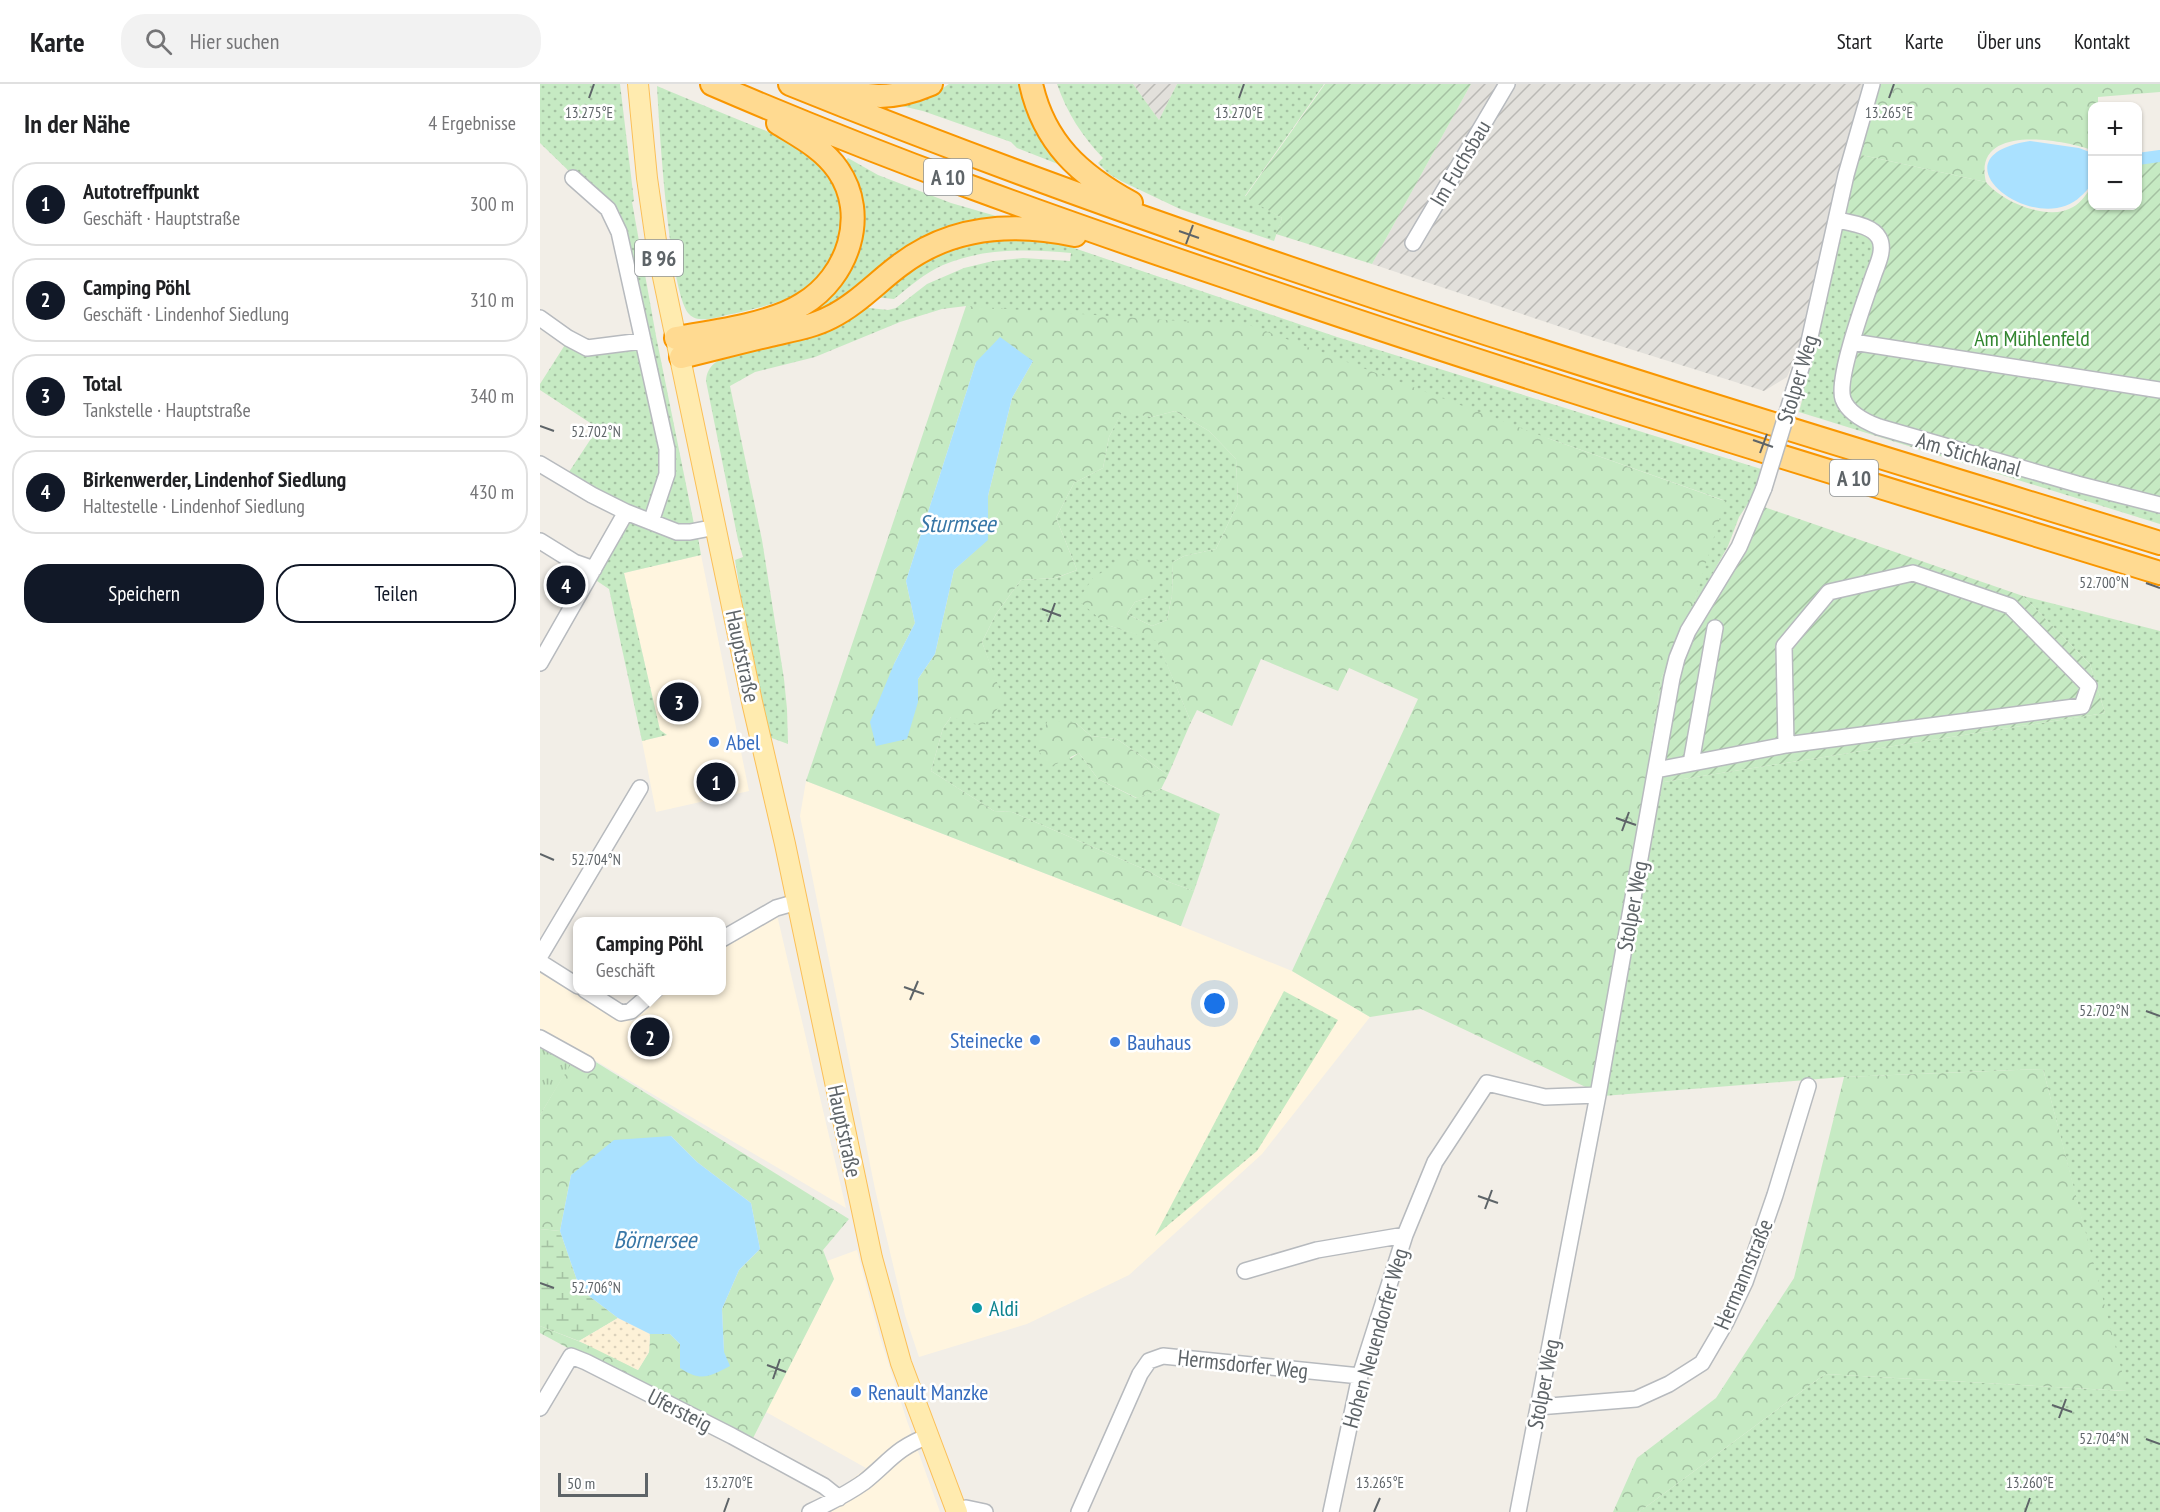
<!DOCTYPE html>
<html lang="de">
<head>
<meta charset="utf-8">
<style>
	:root { --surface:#fff; --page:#f2f2f2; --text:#202124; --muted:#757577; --line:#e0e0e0; --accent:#111827 }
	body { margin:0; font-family:"PT Sans Narrow",sans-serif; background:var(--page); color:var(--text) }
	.controls { position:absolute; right:18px; top:18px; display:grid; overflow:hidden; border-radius:12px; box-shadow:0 2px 4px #0004 }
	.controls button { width:54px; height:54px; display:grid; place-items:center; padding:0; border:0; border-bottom:2px solid var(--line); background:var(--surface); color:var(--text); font:30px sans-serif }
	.scale { position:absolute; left:18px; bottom:15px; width:90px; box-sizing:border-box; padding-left:6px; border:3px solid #5e6468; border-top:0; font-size:16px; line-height:21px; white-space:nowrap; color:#5e6468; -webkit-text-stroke:4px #fff; paint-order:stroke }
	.you { position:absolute; left:675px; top:920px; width:21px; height:21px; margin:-15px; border:4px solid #fff; border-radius:50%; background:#1a73e8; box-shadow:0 0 0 9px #1a73e833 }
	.badge { display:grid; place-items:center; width:39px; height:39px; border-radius:50%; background:var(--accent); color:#fff; font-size:20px; font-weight:700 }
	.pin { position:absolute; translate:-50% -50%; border:3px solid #fff; box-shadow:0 2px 6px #0006 }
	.popup { position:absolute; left:33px; top:833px; width:153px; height:78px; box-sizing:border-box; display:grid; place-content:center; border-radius:12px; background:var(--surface); filter:drop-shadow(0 2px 4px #0005); font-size:20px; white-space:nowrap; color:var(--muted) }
	.popup b { font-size:22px; color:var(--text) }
	.popup::after { content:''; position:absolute; left:50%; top:100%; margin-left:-12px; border:12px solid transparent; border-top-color:var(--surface) }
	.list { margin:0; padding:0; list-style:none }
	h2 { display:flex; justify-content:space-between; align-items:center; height:78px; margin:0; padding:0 24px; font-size:26px }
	h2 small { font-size:20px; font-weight:400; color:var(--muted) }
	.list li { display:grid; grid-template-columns:39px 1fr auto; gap:18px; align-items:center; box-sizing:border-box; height:84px; margin:0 12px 12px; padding:0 12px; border:2px solid var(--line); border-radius:24px }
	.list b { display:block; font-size:22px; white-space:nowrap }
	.list p { margin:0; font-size:20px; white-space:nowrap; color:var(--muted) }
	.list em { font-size:20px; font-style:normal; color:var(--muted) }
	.actions { display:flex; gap:12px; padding:18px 24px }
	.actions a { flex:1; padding:14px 0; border:2px solid var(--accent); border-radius:24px; text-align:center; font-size:21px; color:var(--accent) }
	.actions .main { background:var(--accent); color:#fff }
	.icon { flex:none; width:33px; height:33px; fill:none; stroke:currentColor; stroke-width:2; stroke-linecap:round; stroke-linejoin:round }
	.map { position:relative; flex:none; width:1620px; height:1428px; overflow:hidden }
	header { display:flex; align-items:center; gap:36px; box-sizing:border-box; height:84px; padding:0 30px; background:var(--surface); border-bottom:2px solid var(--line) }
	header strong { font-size:28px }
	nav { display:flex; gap:33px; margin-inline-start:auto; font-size:21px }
	.search { width:420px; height:54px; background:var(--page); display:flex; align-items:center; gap:15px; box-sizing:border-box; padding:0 21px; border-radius:24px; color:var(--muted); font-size:22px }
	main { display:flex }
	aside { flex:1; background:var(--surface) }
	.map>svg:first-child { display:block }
	.commercial { fill:#fff5df }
	.industrial { fill:url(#industrial-furrows) }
	.grass { fill:url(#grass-dots) }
	.forest { fill:url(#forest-crowns); fill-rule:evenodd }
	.wetland { fill:url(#wetland-marsh) }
	.sand { fill:url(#sand-dots) }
	.park { fill:url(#park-tufts) }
	.garden { fill:url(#garden-furrows) }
	.water { fill:#aae1ff }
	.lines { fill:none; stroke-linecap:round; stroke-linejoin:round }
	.canal { stroke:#aae1ff; stroke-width:12 }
	.minor-casing { stroke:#b7babe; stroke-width:18 }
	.major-casing { stroke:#fbbf57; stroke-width:22 }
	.highway-casing { stroke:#f99600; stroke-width:26 }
	.minor { stroke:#fff; stroke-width:15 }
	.major { stroke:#ffebaf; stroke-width:20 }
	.highway { stroke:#ffda91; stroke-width:22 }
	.minor-bridge-casing { stroke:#b7babe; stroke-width:18; stroke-linecap:butt }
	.minor-bridge { stroke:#fff; stroke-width:15 }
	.ticks { fill:none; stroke:#5e6468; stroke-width:2 }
	.shop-dot { fill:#3f7fe0; stroke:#fff; stroke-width:2 }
	.culture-dot { fill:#0f9aa8; stroke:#fff; stroke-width:2 }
	.labels { text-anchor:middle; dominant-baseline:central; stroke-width:5; stroke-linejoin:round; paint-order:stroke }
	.shield { fill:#fff; stroke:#8e9295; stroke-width:1.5 }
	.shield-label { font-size:21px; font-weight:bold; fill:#5e6468 }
	.street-label { font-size:22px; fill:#5e6468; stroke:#fff }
	.park-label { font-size:22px; fill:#328630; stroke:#fff }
	.shop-label { font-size:22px; fill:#366cbe; stroke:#fff; text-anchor:start }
	.culture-label { font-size:22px; fill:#0d838f; stroke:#fff; text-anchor:start }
	.water-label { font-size:24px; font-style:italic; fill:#3877a7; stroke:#fff }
	.ticks-label { font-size:15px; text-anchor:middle; fill:#5e6468; stroke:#fff; stroke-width:5; stroke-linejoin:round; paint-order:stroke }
</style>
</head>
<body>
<header>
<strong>Karte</strong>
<div class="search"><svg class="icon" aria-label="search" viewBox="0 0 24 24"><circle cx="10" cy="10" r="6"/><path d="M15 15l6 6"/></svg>Hier suchen</div>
<nav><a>Start</a><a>Karte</a><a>Über uns</a><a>Kontakt</a></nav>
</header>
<main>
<aside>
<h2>In der Nähe<small>4 Ergebnisse</small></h2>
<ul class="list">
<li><span class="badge">1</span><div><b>Autotreffpunkt</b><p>Geschäft · Hauptstraße</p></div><em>300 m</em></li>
<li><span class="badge">2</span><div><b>Camping Pöhl</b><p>Geschäft · Lindenhof Siedlung</p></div><em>310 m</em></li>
<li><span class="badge">3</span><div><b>Total</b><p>Tankstelle · Hauptstraße</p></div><em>340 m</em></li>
<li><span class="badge">4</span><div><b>Birkenwerder, Lindenhof Siedlung</b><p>Haltestelle · Lindenhof Siedlung</p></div><em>430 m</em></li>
</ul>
<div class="actions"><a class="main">Speichern</a><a>Teilen</a></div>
</aside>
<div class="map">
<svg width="1620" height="1428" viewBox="0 0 1620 1428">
	<defs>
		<pattern id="industrial-furrows" width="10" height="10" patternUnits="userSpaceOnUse" patternTransform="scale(1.5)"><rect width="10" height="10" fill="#e2e0db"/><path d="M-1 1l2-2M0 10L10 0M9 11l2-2" fill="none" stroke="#bab9b5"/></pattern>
		<pattern id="grass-dots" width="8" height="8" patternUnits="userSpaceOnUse" patternTransform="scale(1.5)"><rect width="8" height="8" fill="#c6eac3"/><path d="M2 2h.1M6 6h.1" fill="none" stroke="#a4c1a2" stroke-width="1.8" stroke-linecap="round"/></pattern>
		<pattern id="forest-crowns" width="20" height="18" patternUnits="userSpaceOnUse" patternTransform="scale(1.5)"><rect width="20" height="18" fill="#c6eac3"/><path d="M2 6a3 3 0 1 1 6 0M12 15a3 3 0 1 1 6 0" fill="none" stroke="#a4c1a2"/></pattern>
		<pattern id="wetland-marsh" width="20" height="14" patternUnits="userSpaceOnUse" patternTransform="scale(1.5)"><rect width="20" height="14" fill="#c6eac3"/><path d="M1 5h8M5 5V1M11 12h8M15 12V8" fill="none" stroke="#a4c1a2"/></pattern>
		<pattern id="sand-dots" width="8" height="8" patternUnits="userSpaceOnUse" patternTransform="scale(1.5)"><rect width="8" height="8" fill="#fdf1d7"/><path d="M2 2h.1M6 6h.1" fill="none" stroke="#dbd1bb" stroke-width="1.8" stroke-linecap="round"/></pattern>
		<pattern id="park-tufts" width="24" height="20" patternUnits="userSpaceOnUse" patternTransform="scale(1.5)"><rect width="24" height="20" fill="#c6eac3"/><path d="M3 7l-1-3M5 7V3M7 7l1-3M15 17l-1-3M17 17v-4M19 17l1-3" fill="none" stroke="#a4c1a2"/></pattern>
		<pattern id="garden-furrows" width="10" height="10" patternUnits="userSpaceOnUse" patternTransform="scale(1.5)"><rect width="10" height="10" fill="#c6eac3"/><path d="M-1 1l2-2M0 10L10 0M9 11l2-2" fill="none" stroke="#a4c1a2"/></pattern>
	</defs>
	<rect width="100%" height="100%" fill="#f2eee7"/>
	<path class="commercial" d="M 161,471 L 209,707 L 116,728 L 102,657 L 126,651 L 120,646 L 84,489 Z
		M 266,697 L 641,842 L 752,887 L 830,933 L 722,1070 L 589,1191 L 487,1240 L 379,1273 L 365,1231 L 335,1105 L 260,732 Z
		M 237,831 L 306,1124 L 0,944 L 0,883 L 92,938 L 128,907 L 182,906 L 182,862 Z
		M 317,1166 L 340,1253 L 367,1337 L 400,1428 L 272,1428 L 279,1415 L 301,1404 L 326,1384 L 226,1328 L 294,1195 L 287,1177 Z"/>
	<path class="industrial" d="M 593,0 L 637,0 L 619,36 Z
		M 931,0 L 1327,0 L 1262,256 L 1247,293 L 1224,307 L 1042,250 L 832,180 Z"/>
	<path class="grass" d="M 0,0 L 80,0 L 94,117 L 92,118 L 116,252 L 155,445 L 113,437 L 129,391 L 80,148 L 34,92 L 0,59 Z
		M 409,0 L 482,0 L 523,82 L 477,64 L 471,58 L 383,27 L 353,20 L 400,6 Z
		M 517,0 L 593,0 L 619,36 L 637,0 L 784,0 L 705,112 L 742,134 L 734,157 L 640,125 L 581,97 L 569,90 L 558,79 L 563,74 C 542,52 527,29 517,0 Z
		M 117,2 C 147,15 178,27 209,40 C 230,49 261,59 277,75 C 291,90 299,108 301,128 C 304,146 300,164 290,180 C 267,214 231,221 192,230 C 180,232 159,241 149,230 C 129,209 119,39 117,2 Z
		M 308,74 L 338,91 L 411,119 L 470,136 L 288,225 L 261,233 L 308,190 L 303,79 Z
		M 1302,134 L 1319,138 L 1620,418 L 1620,440 L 1259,328 L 1264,309 L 1258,306 Z
		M 447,154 L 506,157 L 525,161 L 797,253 L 1221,385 L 1213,412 L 1199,433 L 1188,462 L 1151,528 L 1183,416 L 1010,355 L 426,222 L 402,225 L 360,238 L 275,273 L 215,288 L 190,302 L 222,456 L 244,595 L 247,625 L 248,660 L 229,653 L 216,601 L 195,476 L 203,473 L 198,456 L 166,297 C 167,281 178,276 191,270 L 320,223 L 348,226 L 356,224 L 387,200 L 424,184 L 453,177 L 483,174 L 530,177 L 531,169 C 488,165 443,164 403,181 C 385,189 369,203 354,215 L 334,213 L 393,170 Z
		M 28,256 L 101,258 L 126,366 L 111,436 L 25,394 L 58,344 L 0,306 L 0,300 Z
		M 582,327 L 612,333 L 635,327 L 669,347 L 696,375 L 698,419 L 676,465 L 644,472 L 633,478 L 632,511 L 627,536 L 612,542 L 587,530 L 595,518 L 607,514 L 606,479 L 567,541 L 617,556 L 651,638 L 628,691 L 577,655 L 551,652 L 536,639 L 530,675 L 539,669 L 558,695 L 596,714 L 621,705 L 680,730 L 654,807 L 626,797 L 606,786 L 472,728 L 454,727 L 391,687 L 403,644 L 411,633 L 463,617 L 442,558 L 456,530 L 481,496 L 516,494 L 537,486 L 516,434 L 534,399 L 563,384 L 569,353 Z
		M 87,429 L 157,448 L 161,471 L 84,489 L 120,646 L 127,651 L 102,657 L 69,505 L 51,493 Z
		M 1483,512 L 1620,547 L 1620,1428 L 1099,1428 L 1285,1290 L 1586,1307 L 1503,985 L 1304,993 L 1063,1012 L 1054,1007 L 1068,907 L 1105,701 L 1565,629 L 1550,580 Z
		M 744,907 L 798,936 L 717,1067 L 615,1152 Z"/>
	<path class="forest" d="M 1339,0 L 1620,0 L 1620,8 L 1558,13 L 1558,22 L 1552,22 L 1552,66 C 1521,55 1432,39 1446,98 L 1317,70 Z
		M 426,222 L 712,242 L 1010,355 L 1185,417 L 1151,528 L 1121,595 L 1105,701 L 1068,907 L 1054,1007 L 881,925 L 830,933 L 752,887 L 878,615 L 809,584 L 798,607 L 721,575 L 692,642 L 657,626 L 651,638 L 617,557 L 567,541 L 538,516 L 553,494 L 586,473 L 606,479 L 623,495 L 607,514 L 595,518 L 587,530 L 612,542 L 627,536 L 632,511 L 633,478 L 644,472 L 676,465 L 698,419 L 696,375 L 669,347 L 635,327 L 612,333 L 582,328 L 569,353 L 563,384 L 534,399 L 516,434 L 537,486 L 515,494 L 481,496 L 456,530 L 442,558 L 464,617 L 443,642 L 411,633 L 403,644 L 391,687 L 454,727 L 472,728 L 606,786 L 626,797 L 654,807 L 641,842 L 266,697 ZM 493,277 L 472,314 L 448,412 L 448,455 L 414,486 L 395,570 L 378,595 L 378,618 L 354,580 L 375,539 L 366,497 L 436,278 Z
		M 508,636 L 536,639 L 551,652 L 577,655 L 628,691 L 621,705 L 597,714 L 558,695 L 539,669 L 510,683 L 496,663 Z
		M 38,967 L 309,1135 L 283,1166 L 294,1195 L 209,1362 L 0,1249 L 0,1242 L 56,1264 L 98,1286 L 109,1268 L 110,1250 L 130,1250 L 140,1260 L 184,1268 L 182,1225 L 199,1186 L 220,1165 L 211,1119 L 157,1078 L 131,1052 L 31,1091 L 20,1147 L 0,1145 L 0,1031 Z
		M 1503,985 L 1587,1307 L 1285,1290 L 1099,1428 L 1073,1428 L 1097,1374 L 1176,1314 L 1254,1194 L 1304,993 Z"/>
	<path class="wetland" d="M 0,1145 L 20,1147 L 40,1205 L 78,1234 L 39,1257 L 0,1242 Z"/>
	<path class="sand" d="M 78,1234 L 110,1250 L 109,1268 L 98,1286 L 39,1257 Z"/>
	<path class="park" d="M 0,963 L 31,980 L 0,1031 Z"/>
	<path class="garden" d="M 785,0 L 931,0 L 832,180 L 736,150 L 742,134 L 705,113 Z
		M 1317,70 L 1446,98 C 1462,118 1509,138 1533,123 C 1541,119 1547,109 1552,102 L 1552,122 L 1598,122 L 1598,79 L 1620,76 L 1620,418 L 1340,341 L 1305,313 L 1344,162 L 1302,134 Z
		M 1224,423 L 1483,512 L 1550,580 L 1565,629 L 1105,701 L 1121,595 L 1151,528 L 1207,463 Z"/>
	<path class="water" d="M 1490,57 L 1539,64 L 1552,69 C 1553,77 1555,90 1552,97 C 1551,102 1545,109 1541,112 C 1497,156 1387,73 1490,57 Z
		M 460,253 L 493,277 L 472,314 L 448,412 L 448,456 L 414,486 L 395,570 L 378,595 L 378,618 L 367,655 L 336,662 L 330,638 L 354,580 L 375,539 L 366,497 L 436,278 Z
		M 131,1052 L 157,1078 L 211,1119 L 220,1165 L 199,1186 L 182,1225 L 184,1268 L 190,1282 C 169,1293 161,1298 140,1284 L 140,1260 L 130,1250 L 110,1250 L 78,1234 L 40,1205 L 20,1147 L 31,1091 L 74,1056 Z"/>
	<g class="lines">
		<path class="canal" d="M 1598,75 L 1620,72"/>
		<defs>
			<path id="minor" d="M 33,94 L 68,125 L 79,148 L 127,365 L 127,390 L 111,438
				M 1298,136 C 1310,139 1332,141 1339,154 C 1345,165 1338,179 1334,190 C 1326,213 1296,294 1303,315 C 1308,329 1326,338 1339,343 L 1537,400 L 1620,421
				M 873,159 L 967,0
				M 0,234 L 28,254 L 47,264 L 102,257
				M 1313,258 L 1620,306
				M 1254,306 L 1268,262 L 1306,91 L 1332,0
				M 0,380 L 52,411 L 86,428 L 137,448 L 150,448 L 176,443
				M 0,457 L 34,478 L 54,485
				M 0,579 L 86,428
				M 1151,679 L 1175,544
				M 1116,686 L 1246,661 L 1244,562 L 1289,508 L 1373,489 L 1470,522 L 1549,602 L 1542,622 L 1246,661
				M 182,855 L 236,824 L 257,818
				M 0,872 L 100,704
				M 0,878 L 38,902
				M 45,906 L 81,929 L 91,927 L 115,906
				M 0,954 L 47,980
				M 705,1187 L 777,1166 L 865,1151
				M 998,1323 L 1096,1315 L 1129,1300 L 1162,1279 L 1186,1238 L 1205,1198 L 1235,1111 L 1268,1002
				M 0,1324 L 31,1272 L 46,1278 L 192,1352 L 284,1402 L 299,1414
				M 416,1427 L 426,1424 L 445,1428
				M 270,1428 C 289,1419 307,1410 324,1398 C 348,1379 357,1363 389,1352
				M 539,1428 L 600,1290 L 609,1277 L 623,1272 L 820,1292
				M 791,1428 L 820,1292 L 865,1151 L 895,1078 L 947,999 L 1005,1013 L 1058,1011
				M 978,1428 L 1058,1011 L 1132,594 L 1137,574 L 1148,547 L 1199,463 L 1224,404"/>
			<path id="major" d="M 98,0 L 107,94 L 117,164 L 212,618 L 245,760 L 332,1174 L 361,1279 L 417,1428"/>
			<path id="highway" d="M 172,0 C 341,73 515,135 690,194 C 997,300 1309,393 1620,489
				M 250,0 C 697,181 1160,317 1620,459
				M 491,0 C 504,59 540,91 591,119
				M 285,2 C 327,13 349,18 391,0
				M 136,254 C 174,248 232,240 263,220 C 308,193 329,131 298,86 C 283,64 259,52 238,39
				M 141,273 C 170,266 200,258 230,251 C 251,246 272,243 291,233 C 317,220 337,198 360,181 C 411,142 474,138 535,151"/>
		</defs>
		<use href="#minor" class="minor-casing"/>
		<use href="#major" class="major-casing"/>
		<use href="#highway" class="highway-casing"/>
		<use href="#minor" class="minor"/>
		<use href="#major" class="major"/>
		<use href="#highway" class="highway"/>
		<defs>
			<path id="minor-bridge" d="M 1224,404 L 1254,306"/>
		</defs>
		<use href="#minor-bridge" class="minor-bridge-casing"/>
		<use href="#minor-bridge" class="minor-bridge"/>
	</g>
	<path class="ticks" d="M 49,14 L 54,0M 699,14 L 704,0M 1349,14 L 1354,0M 639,147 L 659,154M 646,160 L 653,141M 0,342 L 14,347M 1213,356 L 1233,363M 1220,369 L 1227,350M 1606,499 L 1620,504M 502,525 L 521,532M 508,538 L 515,519M 1076,734 L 1096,741M 1082,747 L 1089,728M 0,770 L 14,776M 364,903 L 384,910M 370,916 L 378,897M 1606,927 L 1620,932M 938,1112 L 958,1119M 945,1125 L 952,1106M 0,1199 L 14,1204M 227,1281 L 246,1288M 233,1295 L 240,1275M 1512,1321 L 1532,1328M 1519,1334 L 1526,1315M 1606,1355 L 1620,1360M 184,1428 L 189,1414M 834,1428 L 840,1414M 1485,1428 L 1490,1414"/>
	<g class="shop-dot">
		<circle cx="174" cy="658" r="6"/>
		<circle cx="495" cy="956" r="6"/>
		<circle cx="575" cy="958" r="6"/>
		<circle cx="316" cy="1308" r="6"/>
	</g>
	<circle class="culture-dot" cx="437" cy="1224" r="6"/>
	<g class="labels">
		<g class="shield">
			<rect x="384" y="75" width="48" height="36" rx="4.5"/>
			<rect x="95" y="156" width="48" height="36" rx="4.5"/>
			<rect x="1290" y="376" width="48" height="36" rx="4.5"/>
		</g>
		<g class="shield-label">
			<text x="408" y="93">A 10</text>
			<text x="119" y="174">B 96</text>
			<text x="1314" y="394">A 10</text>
		</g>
		<g class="street-label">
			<text transform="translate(920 79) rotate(-59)">Im Fuchsbau</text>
			<text transform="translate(1257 295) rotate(-73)">Stolper Weg</text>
			<text transform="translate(1429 370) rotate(16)">Am Stichkanal</text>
			<text transform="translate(203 572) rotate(78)">Hauptstraße</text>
			<text transform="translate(1092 822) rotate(-80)">Stolper Weg</text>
			<text transform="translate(305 1047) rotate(78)">Hauptstraße</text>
			<text transform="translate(1203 1190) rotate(-67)">Hermannstraße</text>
			<text transform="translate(835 1254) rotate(-74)">Hohen Neuendorfer Weg</text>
			<text transform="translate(703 1280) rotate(6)">Hermsdorfer Weg</text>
			<text transform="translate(1003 1300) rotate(-79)">Stolper Weg</text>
			<text transform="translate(140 1326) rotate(27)">Ufersteig</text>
		</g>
		<g class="park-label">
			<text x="1492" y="254">Am Mühlenfeld</text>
		</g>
		<g class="shop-label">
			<text x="186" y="658">Abel</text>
			<text x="483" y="956" text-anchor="end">Steinecke</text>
			<text x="587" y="958">Bauhaus</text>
			<text x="328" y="1308">Renault Manzke</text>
		</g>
		<g class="culture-label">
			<text x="449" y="1224">Aldi</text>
		</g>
		<g class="water-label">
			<text x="417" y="439">Sturmsee</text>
			<text x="115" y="1155">Börnersee</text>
		</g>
	</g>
	<g class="ticks-label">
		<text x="699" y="34">13.270°E</text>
		<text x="49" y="34">13.275°E</text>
		<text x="1349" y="34">13.265°E</text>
		<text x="56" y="353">52.702°N</text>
		<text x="1564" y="504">52.700°N</text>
		<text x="56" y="781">52.704°N</text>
		<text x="1564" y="932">52.702°N</text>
		<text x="56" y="1209">52.706°N</text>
		<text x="1564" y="1360">52.704°N</text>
		<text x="189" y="1404">13.270°E</text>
		<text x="840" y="1404">13.265°E</text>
		<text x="1490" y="1404">13.260°E</text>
	</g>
</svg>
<div class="controls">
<button>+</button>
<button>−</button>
</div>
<div class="scale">50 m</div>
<div class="you"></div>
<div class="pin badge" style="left:176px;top:698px">1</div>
<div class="pin badge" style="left:110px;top:953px">2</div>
<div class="popup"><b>Camping Pöhl</b>Geschäft</div>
<div class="pin badge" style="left:139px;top:618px">3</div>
<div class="pin badge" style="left:26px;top:501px">4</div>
</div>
</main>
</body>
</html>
